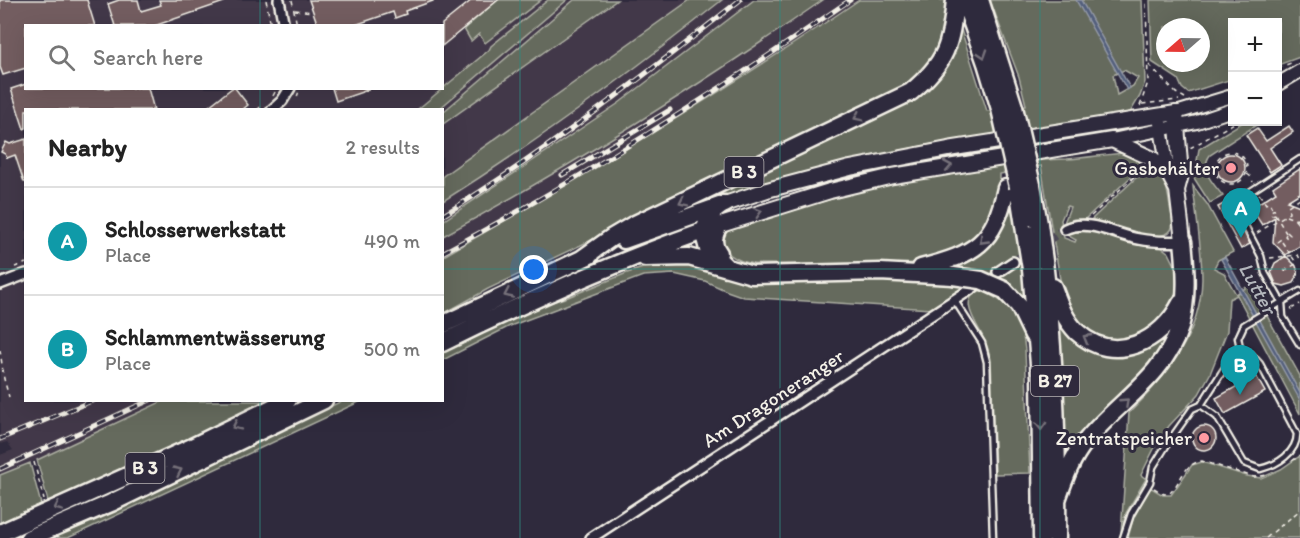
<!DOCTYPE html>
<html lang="en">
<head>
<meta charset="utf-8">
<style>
	:root { --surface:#fff; --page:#f2f2f2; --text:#222; --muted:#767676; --line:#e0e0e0; --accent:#85585c }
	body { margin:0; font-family:Itim,sans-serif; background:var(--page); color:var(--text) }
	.controls { position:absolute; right:18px; top:18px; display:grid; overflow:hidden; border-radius:0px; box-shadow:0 6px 24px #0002 }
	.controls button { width:54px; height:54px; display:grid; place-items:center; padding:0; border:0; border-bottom:2px solid var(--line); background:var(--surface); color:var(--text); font:30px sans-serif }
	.compass { position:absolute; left:1156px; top:18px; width:54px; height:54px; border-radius:50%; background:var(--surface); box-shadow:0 6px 24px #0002; rotate:250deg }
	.you { position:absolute; left:534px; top:270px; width:21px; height:21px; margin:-15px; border:4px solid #fff; border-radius:50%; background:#1a73e8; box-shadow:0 0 0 9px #1a73e833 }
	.badge { display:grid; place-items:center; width:39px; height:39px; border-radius:50%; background:var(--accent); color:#fff; font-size:20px; font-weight:700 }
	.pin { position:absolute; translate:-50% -50px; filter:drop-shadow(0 2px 3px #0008) }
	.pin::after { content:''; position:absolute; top:32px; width:21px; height:18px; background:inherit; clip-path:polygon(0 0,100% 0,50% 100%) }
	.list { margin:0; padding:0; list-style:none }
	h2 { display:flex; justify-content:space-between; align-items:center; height:78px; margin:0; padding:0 24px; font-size:26px }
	h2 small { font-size:20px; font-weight:400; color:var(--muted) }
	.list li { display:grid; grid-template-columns:39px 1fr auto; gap:18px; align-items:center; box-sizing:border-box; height:108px; padding:0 24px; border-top:2px solid var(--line) }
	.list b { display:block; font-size:22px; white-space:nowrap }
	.list p { margin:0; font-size:20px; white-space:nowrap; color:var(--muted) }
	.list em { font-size:20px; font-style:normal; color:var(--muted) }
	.icon { flex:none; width:33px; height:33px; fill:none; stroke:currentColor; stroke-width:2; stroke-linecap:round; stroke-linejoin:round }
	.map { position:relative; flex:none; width:1300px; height:538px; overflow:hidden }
	.search { position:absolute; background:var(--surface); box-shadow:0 6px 24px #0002; left:24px; top:24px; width:420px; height:66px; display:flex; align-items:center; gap:15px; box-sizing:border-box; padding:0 21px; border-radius:0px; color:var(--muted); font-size:22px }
	.panel { position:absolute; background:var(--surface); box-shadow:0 6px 24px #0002; left:24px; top:108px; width:420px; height:294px; border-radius:0px }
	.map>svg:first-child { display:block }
	.built { fill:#433948; fill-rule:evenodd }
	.green { fill:#656a5d; stroke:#acaea2; stroke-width:1.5; fill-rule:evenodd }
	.water { fill:#525e7b; stroke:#9399a7; stroke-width:1.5 }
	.building { fill:#735d61; stroke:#f4f1e8; stroke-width:1.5 }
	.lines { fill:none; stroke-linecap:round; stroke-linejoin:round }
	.street-tunnel { stroke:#4d4857; stroke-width:9; stroke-dasharray:9 4.5; stroke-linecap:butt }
	.lane-casing { stroke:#f4f1e8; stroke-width:9 }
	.street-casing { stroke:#f4f1e8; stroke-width:14 }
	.secondary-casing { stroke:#f4f1e8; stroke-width:16 }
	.primary-casing { stroke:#f4f1e8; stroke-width:18 }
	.highway-casing { stroke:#f4f1e8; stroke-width:21 }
	.path { stroke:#f4f1e8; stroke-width:1.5; stroke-dasharray:4.5 4.5; stroke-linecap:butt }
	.lane { stroke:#2f2a3d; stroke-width:4.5 }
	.street { stroke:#2f2a3d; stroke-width:9 }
	.secondary { stroke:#2f2a3d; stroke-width:12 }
	.primary { stroke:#2f2a3d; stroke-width:14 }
	.highway { stroke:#2f2a3d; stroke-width:16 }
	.rail-casing { stroke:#f4f1e8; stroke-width:5 }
	.rail { stroke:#2f2a3d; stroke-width:3; stroke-dasharray:9; stroke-linecap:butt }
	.highway-bridge-casing { stroke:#f4f1e8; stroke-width:21; stroke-linecap:butt }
	.path-bridge { stroke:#f4f1e8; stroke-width:1.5; stroke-dasharray:4.5 4.5; stroke-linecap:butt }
	.highway-bridge { stroke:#2f2a3d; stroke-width:16 }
	.oneway { stroke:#747079 }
	.grid { fill:none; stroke:#318880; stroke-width:1.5; stroke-opacity:0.55 }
	.poi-dot { fill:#ff9aa2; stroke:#2f2a3d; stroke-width:2 }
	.labels { text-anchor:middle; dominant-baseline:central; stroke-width:6; stroke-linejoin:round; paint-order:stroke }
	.shield { fill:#2f2a3d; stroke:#b9b5b5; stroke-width:1.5 }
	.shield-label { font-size:18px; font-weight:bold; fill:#f4f1e8 }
	.poi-label { font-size:20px; fill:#f4f1e8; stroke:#2f2a3d; text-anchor:end }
	.street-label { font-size:20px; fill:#f4f1e8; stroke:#2f2a3d }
	.water-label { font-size:21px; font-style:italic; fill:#b3b6bc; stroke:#2f2a3d }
</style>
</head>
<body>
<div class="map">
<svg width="1300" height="538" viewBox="0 0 1300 538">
	<rect width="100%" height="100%" fill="#2f2a3d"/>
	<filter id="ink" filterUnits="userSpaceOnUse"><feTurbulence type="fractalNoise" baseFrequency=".0167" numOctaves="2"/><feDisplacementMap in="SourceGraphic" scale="12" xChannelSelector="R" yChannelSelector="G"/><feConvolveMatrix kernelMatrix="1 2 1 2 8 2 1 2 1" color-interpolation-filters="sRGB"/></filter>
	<g filter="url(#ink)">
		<path class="built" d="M 0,0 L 859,0 L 697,107 L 576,180 L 443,257 L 442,110 L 26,110 L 26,400 L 163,401 L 41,458 L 0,475 L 0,455 L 13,450 L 7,442 L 0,444 ZM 26,26 L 442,26 L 442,88 L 26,88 Z"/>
		<path class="green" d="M 498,0 L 541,0 L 485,43 L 479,34 L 471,41 L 464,29 Z
			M 548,0 L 567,0 L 439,109 L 418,109 L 489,50 L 491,46 Z
			M 574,0 L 617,0 L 443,124 L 443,112 Z
			M 690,0 L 722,0 C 632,72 540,140 443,201 L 443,176 Z
			M 754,0 L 823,0 C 700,85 574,165 443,236 L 443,221 L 619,103 Z
			M 859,0 L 946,0 L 948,18 L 938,52 L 912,83 L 678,199 L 488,289 L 443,314 L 442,257 C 584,175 724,92 859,0 Z
			M 990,0 L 1142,0 L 1145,82 L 1140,96 L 1131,111 L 1132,115 C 1048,128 958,136 876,156 C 803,173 733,196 662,220 L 911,97 L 958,20 L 987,111 L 1026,105 L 1019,77 ZM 1124,70 L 1138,78 L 1133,86 L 1117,95 L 1113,75 Z
			M 1150,0 L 1300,0 L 1300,57 L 1278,65 L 1278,22 L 1232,22 L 1232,79 L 1188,93 L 1182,88 L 1178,79 L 1152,62 ZM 1165,27 L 1201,27 L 1201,63 L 1165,63 Z
			M 1243,122 L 1261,122 L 1210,155 C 1199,171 1213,183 1223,196 L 1210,203 L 1194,178 L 1199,149 Z
			M 997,147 L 998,153 L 832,185 L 831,183 L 861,171 Z
			M 1127,153 L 1141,157 L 1139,167 L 1134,174 L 1085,219 L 1074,219 L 1064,223 L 1070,207 L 1067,206 L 1061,220 L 1064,238 L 1075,242 L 1076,240 L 1065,234 L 1089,230 L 1129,241 L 1161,247 L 1169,253 L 1176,267 L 1176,291 L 1173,301 L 1157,327 L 1126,342 L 1096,338 L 1077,324 L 1063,297 L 1041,166 L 1000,174 L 1000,189 L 992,216 L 974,240 L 939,258 L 914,263 L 879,265 L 753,264 C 738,261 718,253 724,235 L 732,228 C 840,195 954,162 1067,159 C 1087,158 1107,154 1127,153 Z
			M 1149,162 C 1166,177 1167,186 1170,207 C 1171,213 1175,224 1171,230 C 1161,246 1107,224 1092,219 L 1137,177 L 1146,175 Z
			M 1193,186 L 1207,204 L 1233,252 L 1218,260 L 1214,268 L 1224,273 L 1236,294 L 1250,285 L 1300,376 L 1300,414 L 1237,295 L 1229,299 L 1227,331 L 1210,374 L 1199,394 L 1169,426 L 1157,443 L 1141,475 L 1146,479 L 1126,513 L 1121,533 L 1129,413 C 1166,377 1201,334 1202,279 C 1202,248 1196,216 1193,186 Z
			M 1013,200 L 1027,305 L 939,269 L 949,267 L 1010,201 Z
			M 669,263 L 868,280 L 938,281 L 967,285 L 931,309 L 744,297 L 727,291 L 705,281 L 674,274 L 643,276 L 510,326 L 443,360 L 443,351 L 535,307 L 568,297 L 627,273 L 646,267 Z
			M 982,290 L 1001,301 L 1002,297 C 1017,313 1023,329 1025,350 L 1030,473 L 995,474 L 991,359 C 989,351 986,343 982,335 C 975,321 957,297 982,290 Z
			M 1056,314 L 1110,351 L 1177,319 L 1155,362 L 1064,470 Z
			M 163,401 L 273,401 L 49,505 L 37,460 Z
			M 342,401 L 361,401 L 68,538 L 58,538 L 57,535 Z
			M 1300,456 L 1300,538 L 1128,538 L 1133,519 L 1150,487 L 1163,495 L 1171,495 L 1192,465 L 1202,462 L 1247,476 L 1261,478 L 1281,469 Z
			M 30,463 L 42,508 L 0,526 L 0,475 Z"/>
		<path class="water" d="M 1076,0 L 1081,0 L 1130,88 L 1127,90 Z
			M 1225,257 L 1300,393 L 1300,400 L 1221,259 Z"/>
		<path class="building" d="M 0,0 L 87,0 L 95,26 L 26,26 L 26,68 L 3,75 L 0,67 Z
			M 119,0 L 138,0 L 141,11 L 161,5 L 159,0 L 224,0 L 224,2 L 154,26 L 115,26 L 108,4 Z
			M 309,0 L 433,0 L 433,1 L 405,11 L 406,14 L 395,18 L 393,12 L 352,26 L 318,26 Z
			M 472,0 L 498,0 L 442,46 L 442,24 Z
			M 26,84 L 26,88 L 148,88 L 154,110 L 26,110 L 26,128 L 24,129 L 11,89 Z
			M 232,88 L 235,88 L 248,105 L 242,110 L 204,110 Z
			M 332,88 L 368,88 L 368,90 L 336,101 Z
			M 1289,126 L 1293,132 L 1270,148 L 1281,165 L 1270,172 L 1246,135 L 1257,128 L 1266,141 Z
			M 26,139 L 26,182 L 24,182 L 15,155 L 7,158 L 5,154 L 1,152 L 6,142 L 10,144 Z
			M1217 168a14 14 0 1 1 28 0a14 14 0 1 1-28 0Z
			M 1300,169 L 1300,193 L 1287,201 L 1300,206 L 1300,218 L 1295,220 L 1300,226 L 1300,246 L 1285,255 L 1273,242 L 1275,217 L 1262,225 L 1251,208 L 1276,192 L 1273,187 Z
			M 1227,202 L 1250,244 L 1241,249 L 1218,207 Z
			M 1286,256 L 1296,266 L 1298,273 L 1294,283 L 1284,286 L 1276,284 L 1271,272 L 1275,263 Z
			M 1237,369 L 1242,370 L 1246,381 L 1256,376 L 1265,392 L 1225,414 L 1216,398 L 1243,383 L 1234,376 L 1234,371 Z
			M1192 438a12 12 0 1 1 24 0a12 12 0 1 1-24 0Z"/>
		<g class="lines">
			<path class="street-tunnel" d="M 1013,262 L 1065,229"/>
			<defs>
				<path id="lane" d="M 1300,159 L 1233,203 L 1261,256 L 1265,273 L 1282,303 L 1283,317 L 1300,345
					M 955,301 L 982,343 L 987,362 L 993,538
					M 1241,351 L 1251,354 L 1260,364 L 1297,434 C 1297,453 1277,465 1260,469 L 1244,463 L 1217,417 L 1201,405 L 1231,358 Z
					M 1241,351 L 1238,338 L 1244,325 L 1300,291
					M 1123,538 L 1131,514 L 1150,482 L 1153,467 L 1166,446 L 1192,409 L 1201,405"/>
				<path id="street" d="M 279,0 L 284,26
					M 272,110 L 282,101 L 290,88
					M 1065,229 C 1090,218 1114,235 1139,239 C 1154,242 1168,242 1183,241
					M 998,272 L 1013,262
					M 0,284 L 26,274
					M 591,538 L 974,287"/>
				<path id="secondary" d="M 1278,84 L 1300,71
					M 1176,113 L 1232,96
					M 1160,123 L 1169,175
					M 1112,140 L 1197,122 L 1232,110"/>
				<path id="primary" d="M 711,228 L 830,191 L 893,176 L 1112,140 L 1153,159 L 1169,175 L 1177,190
					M 703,231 L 708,217 L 725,204 L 767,190 L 850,168 L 948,149 L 1176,113 L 1181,175 L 1177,190 L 1183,241"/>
				<path id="highway" d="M 964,0 L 986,63 L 1000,109
					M 980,0 L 1014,107
					M 1032,185 L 1039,224
					M 1018,187 L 1025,232
					M 624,240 L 725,204
					M 719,253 C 711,244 714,235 719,225
					M 645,258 L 689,257 L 752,275 L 880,272 L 953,276
					M 580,260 L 611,238 L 633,225 L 911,92 C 947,62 951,44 955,0
					M 1044,261 C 1055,353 1058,445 1057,538
					M 921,268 C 975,254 994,244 1006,188
					M 1031,269 L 1040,376 L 1042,538
					M 1053,287 C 1059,303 1064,319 1077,332 C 1114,366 1162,341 1181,303
					M 1004,290 L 1019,306 L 1033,335
					M 442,325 L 590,255
					M 442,343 C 528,301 614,263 703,231 L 708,249 L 727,268
					M 1057,500 C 1064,480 1071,459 1085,442 C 1116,403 1164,377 1180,327 C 1188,299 1186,269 1183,241
					M 0,533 L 192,447 L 288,400
					M 29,538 L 111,503 L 324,400"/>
			</defs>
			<use href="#lane" class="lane-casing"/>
			<use href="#street" class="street-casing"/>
			<use href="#secondary" class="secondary-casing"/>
			<use href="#primary" class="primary-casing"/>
			<use href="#highway" class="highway-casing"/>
			<path class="path" d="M 266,0 L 271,26
				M 292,0 L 297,26
				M 295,10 L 313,12
				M 1149,65 L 1176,93 L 1185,98
				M 1278,68 L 1291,63
				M 273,96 L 277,88
				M 297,97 L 300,88
				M 1142,104 L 1179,100
				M 1140,106 L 1148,82 L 1146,0
				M 257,110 L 263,105
				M 1190,148 L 1236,122
				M1215 168a16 16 0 1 1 32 0a16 16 0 1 1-32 0Z
				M 1247,174 L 1250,176 L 1253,182
				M 1259,194 L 1266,204 L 1269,202 L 1273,210
				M 1275,214 L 1272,215 L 1270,212 L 1274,209 L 1276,214
				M 1091,216 L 1136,175 L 1141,167
				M 1286,216 L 1300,221
				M 1287,232 L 1290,235 L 1287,238 L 1285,236 Z
				M 1257,233 L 1289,213 L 1288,206 L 1300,198
				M 1277,242 L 1284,237
				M 1270,258 L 1298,255 L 1300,259
				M 15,267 L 26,263
				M 1284,271 L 1296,264 L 1295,261
				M 1291,309 L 1300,304
				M 0,350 L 4,379 L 9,397
				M 1292,461 L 1300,455
				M 34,462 L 44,500
				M 1154,488 L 1164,494 L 1170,493 C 1181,482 1184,463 1202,461 L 1254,477 L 1267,475
				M 1266,538 L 1300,510"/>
			<use href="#lane" class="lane"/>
			<use href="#street" class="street"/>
			<use href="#secondary" class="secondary"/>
			<use href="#primary" class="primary"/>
			<use href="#highway" class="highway"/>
			<defs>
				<path id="rail" d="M 562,175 L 670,110
					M 442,216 C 547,151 644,76 740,0
					M 442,253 C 584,178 718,91 850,0
					M 0,439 L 94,400
					M 0,469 L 150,400"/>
			</defs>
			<use href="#rail" class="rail-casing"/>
			<use href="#rail" class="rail"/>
			<defs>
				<path id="highway-bridge" d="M 1014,107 L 1032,185
					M 1000,109 L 1018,187
					M 1039,224 L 1044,261
					M 1025,232 L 1031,269
					M 953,276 L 981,280 L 1004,290"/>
			</defs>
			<use href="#highway-bridge" class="highway-bridge-casing"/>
			<path class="path-bridge" d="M 1275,214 L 1286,233
				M 1282,242 L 1295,261"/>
			<use href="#highway-bridge" class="highway-bridge"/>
		</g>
		<defs><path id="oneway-chevron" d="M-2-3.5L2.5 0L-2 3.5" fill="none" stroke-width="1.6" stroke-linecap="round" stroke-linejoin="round" transform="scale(1.5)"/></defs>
		<g class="oneway">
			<use href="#oneway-chevron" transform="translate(983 54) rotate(72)"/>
			<use href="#oneway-chevron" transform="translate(858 117) rotate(154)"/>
			<use href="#oneway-chevron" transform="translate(948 166) rotate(-10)"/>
			<use href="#oneway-chevron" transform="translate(683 202) rotate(154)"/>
			<use href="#oneway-chevron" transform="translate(758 212) rotate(-18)"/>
			<use href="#oneway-chevron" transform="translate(983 240) rotate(134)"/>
			<use href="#oneway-chevron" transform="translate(508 294) rotate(155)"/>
			<use href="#oneway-chevron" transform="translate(1087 338) rotate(-150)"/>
			<use href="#oneway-chevron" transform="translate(1125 402) rotate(-43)"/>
			<use href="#oneway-chevron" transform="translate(236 426) rotate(154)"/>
			<use href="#oneway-chevron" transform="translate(1041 426) rotate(88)"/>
			<use href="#oneway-chevron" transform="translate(178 471) rotate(-25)"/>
			<use href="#oneway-chevron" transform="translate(58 507) rotate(156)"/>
		</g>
	</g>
	<path class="grid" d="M 260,0 L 260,26M 520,0 L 520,538M 780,0 L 780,538M 1040,0 L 1040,538M 260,88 L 260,110M 0,269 L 26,269M 442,269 L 1300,269M 260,400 L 260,538"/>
	<g class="poi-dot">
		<circle cx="1231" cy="168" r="6"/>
		<circle cx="1204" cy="438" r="6"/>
	</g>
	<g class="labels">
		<g class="shield">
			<rect x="724.5" y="157" width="39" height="30" rx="4.5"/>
			<rect x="1031" y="366" width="48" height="30" rx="4.5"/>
			<rect x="125.5" y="453" width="39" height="30" rx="4.5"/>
		</g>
		<g class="shield-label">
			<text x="744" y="172">B 3</text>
			<text x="1055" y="381">B 27</text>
			<text x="145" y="468">B 3</text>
		</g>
		<g class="poi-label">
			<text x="1219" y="168">Gasbehälter</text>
			<text x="1192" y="438">Zentratspeicher</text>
		</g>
		<g class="street-label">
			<text transform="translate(773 398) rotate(-33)">Am Dragoneranger</text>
		</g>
		<g class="water-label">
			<text transform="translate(1258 288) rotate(61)">Lutter</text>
		</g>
	</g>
</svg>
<div class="controls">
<button>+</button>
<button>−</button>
</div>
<svg class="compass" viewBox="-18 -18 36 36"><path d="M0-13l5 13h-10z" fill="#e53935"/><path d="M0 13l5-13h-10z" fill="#767676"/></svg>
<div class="you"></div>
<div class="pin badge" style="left:1241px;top:238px;background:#0f9aa8">A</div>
<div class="pin badge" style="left:1240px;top:395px;background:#0f9aa8">B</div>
<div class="search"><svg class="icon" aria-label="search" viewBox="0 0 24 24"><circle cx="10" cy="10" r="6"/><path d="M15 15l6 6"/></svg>Search here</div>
<section class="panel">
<h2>Nearby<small>2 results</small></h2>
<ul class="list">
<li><span class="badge" style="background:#0f9aa8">A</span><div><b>Schlosserwerkstatt</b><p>Place</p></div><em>490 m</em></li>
<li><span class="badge" style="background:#0f9aa8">B</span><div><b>Schlammentwässerung</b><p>Place</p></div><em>500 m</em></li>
</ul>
</section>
</div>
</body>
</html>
